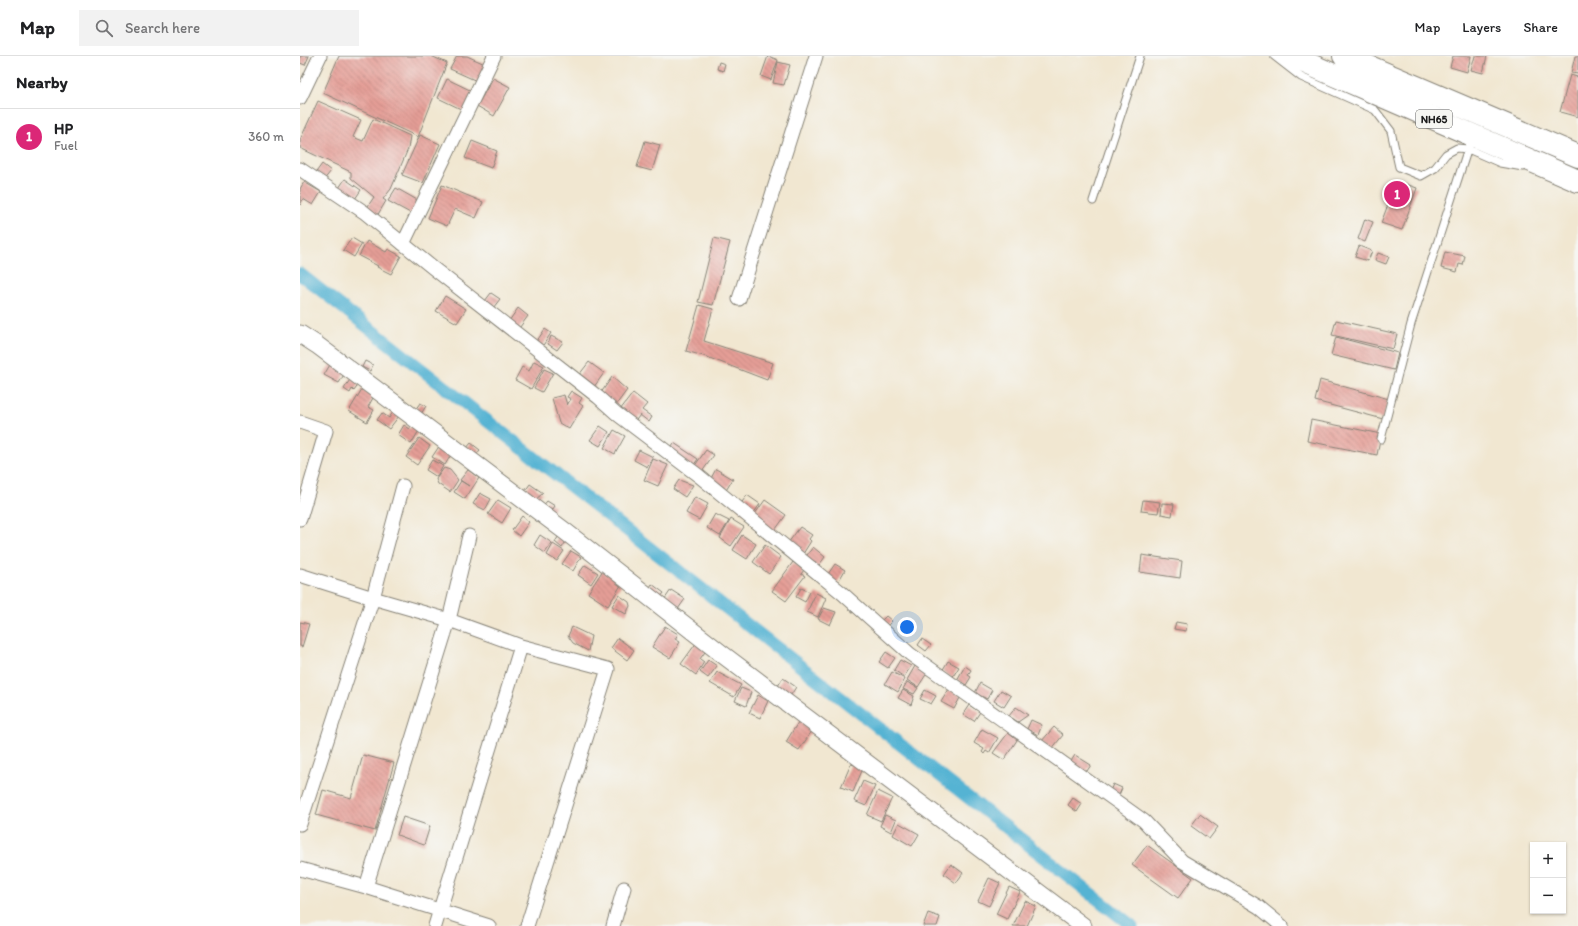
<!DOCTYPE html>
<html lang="en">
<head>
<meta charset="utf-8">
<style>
	:root { --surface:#fff; --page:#f2f2f2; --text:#202124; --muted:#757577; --line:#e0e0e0; --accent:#db2777 }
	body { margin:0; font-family:Itim,sans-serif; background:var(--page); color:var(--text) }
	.controls { position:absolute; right:12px; bottom:12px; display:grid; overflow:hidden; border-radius:0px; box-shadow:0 1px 3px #0004 }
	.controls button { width:36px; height:36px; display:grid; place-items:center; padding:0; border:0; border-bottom:1px solid var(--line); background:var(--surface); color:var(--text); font:20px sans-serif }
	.you { position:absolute; left:607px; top:571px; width:14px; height:14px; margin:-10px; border:3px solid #fff; border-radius:50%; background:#1a73e8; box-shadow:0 0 0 6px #1a73e833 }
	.badge { display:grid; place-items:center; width:26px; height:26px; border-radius:50%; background:var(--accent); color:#fff; font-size:13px; font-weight:700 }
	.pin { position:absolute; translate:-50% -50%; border:2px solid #fff; box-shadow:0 1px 4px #0006 }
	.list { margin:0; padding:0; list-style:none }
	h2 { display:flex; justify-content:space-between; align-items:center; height:52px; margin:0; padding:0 16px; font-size:17px }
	h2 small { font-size:13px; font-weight:400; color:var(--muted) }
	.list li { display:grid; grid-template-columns:26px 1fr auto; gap:12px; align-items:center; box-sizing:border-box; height:56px; padding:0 16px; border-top:1px solid var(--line) }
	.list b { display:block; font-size:15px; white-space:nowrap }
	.list p { margin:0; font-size:13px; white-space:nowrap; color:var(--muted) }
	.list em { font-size:13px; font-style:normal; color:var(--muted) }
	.icon { flex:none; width:22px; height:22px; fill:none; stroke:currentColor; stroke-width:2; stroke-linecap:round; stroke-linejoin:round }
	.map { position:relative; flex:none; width:1278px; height:870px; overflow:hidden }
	header { display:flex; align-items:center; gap:24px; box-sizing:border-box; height:56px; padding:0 20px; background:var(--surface); border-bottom:1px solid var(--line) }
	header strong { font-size:19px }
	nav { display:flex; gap:22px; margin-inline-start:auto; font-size:14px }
	.search { width:280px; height:36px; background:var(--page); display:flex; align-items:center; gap:10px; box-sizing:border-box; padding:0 14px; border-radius:0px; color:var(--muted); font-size:15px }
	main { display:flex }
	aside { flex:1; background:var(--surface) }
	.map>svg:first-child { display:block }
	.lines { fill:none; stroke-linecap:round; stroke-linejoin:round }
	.canal { stroke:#55b3d3; stroke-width:13 }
	.building { fill:url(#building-back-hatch) }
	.service-casing { stroke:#868276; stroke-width:9 }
	.minor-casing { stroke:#868276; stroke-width:15 }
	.tertiary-casing { stroke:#868276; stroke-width:19 }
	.trunk-casing { stroke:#868276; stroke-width:24 }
	.service { stroke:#fff; stroke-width:7 }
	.minor { stroke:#fff; stroke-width:13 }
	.tertiary { stroke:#fff; stroke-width:17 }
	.trunk { stroke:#fff; stroke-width:22 }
	.labels { text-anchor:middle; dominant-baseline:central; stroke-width:3; stroke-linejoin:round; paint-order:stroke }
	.shield { fill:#f6f6f2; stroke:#5d5d5c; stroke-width:1 }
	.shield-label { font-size:11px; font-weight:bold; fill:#1c1c1c }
</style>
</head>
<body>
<header>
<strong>Map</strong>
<div class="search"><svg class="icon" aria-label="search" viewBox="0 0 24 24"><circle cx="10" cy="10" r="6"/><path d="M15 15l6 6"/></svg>Search here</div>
<nav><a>Map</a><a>Layers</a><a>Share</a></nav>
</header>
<main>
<aside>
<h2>Nearby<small></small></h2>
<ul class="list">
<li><span class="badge">1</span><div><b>HP</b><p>Fuel</p></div><em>360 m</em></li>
</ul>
</aside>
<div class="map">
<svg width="1278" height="870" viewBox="0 0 1278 870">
	<defs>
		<pattern id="building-back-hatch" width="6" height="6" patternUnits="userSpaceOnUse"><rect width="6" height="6" fill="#e59e96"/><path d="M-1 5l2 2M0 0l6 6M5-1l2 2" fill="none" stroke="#b9807a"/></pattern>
	</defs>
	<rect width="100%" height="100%" fill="#f6f6f2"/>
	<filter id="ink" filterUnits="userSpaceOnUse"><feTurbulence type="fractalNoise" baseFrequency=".025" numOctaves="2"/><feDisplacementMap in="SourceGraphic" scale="8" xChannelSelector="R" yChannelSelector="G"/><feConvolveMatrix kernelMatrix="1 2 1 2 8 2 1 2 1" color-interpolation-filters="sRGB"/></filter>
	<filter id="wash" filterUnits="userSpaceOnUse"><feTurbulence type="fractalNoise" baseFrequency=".012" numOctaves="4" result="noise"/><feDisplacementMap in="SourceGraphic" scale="16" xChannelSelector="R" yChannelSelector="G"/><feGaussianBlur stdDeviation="0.9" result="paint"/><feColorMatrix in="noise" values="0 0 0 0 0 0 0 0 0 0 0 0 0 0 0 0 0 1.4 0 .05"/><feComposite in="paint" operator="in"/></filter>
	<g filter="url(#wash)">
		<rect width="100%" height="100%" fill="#f1e7d1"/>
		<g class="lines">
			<path class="canal" d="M 0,218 L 832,870"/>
		</g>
		<g id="blocks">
			<path class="building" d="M 0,0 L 9,0 L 5,9 L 0,7 Z
				M 39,0 L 131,0 L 147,7 L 118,81 L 23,37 Z
				M 157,0 L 167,0 L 187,9 L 179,26 L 150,13 Z
				M 468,0 L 478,4 L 471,24 L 461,20 Z
				M 1153,0 L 1171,0 L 1167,16 L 1150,11 Z
				M 1175,0 L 1187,0 L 1183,17 L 1171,14 Z
				M 1275,0 L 1278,0 L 1278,18 L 1271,17 Z
				M 419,6 L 425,8 L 423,15 L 417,13 Z
				M 478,6 L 490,9 L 484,29 L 473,27 Z
				M 1270,19 L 1278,21 L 1278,61 L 1260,56 Z
				M 193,22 L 210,31 L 194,60 L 177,50 Z
				M 147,23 L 174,36 L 165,55 L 138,42 Z
				M 18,45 L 61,64 L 53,81 L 63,85 L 73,63 L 110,80 L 108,93 L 91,133 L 83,143 L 86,145 L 74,165 L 64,156 L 74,141 L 51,122 L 51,116 L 0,92 L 0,84 Z
				M 120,79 L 140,88 L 123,127 L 102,119 Z
				M 172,85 L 197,95 L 191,112 L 165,102 Z
				M 345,85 L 360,89 L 352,115 L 337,111 Z
				M 22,108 L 31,115 L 23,125 L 14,119 Z
				M 45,123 L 61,134 L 53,146 L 37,135 Z
				M 1097,125 L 1117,132 L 1102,174 L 1081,167 Z
				M 4,126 L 21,136 L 13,149 L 3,143 L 0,149 L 0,133 Z
				M 142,129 L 183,146 L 176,162 L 155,153 L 147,170 L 128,162 Z
				M 96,132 L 119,145 L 112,158 L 88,145 Z
				M 1065,163 L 1073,166 L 1065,186 L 1058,183 Z
				M 52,182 L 62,188 L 54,201 L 43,194 Z
				M 414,182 L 430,186 L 413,249 L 398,246 Z
				M 67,185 L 86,196 L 88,193 L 101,200 L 91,218 L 77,211 L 78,210 L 59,200 Z
				M 1059,190 L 1072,195 L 1068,205 L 1055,201 Z
				M 1145,196 L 1165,200 L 1163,209 L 1159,208 L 1157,216 L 1141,212 Z
				M 1078,197 L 1089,201 L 1086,208 L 1075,204 Z
				M 191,237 L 200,243 L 190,256 L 182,249 Z
				M 145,240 L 166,253 L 157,267 L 136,255 Z
				M 399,249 L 413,253 L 404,285 L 473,307 L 467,324 L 407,301 L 386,295 Z
				M 218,252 L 228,260 L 217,275 L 207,268 Z
				M 1036,264 L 1097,278 L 1093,293 L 1032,279 Z
				M 245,273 L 251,277 L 240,294 L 234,289 Z
				M 251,280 L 263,286 L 257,294 L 248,288 Z
				M 1036,281 L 1098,297 L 1094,314 L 1031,299 Z
				M 65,305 L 73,309 L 70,315 L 62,311 Z
				M 234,305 L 244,310 L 231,333 L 215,324 L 222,311 L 229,315 Z
				M 289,306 L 304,317 L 291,335 L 275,324 Z
				M 31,307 L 46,315 L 39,327 L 24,319 Z
				M 244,313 L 253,317 L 242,336 L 234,332 Z
				M 312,321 L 327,334 L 313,353 L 298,341 Z
				M 51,322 L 59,328 L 54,335 L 52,333 L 50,337 L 44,333 Z
				M 1020,324 L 1089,343 L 1083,363 L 1015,345 Z
				M 62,333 L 74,340 L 68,351 L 74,354 L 67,366 L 49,355 Z
				M 271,335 L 282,342 L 279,347 L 283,350 L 269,373 L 259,367 L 252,342 L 264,339 L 267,349 L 271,343 L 267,341 Z
				M 333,337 L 347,348 L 342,354 L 352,361 L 349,366 L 340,359 L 332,369 L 317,358 Z
				M 120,347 L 126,350 L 121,358 L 115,354 Z
				M 93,356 L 99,360 L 89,373 L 77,364 L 82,357 L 89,362 Z
				M 1011,364 L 1081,378 L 1077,399 L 1007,385 Z
				M 104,369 L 110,373 L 113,369 L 120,373 L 111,388 L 98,379 Z
				M 300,370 L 309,376 L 300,390 L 290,384 Z
				M 314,374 L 325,380 L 315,398 L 304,392 Z
				M 119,382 L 130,390 L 117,409 L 106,401 Z
				M 171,387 L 180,394 L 175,400 L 166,393 Z
				M 374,387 L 398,403 L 391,413 L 367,397 Z
				M 140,389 L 152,397 L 145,409 L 132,401 Z
				M 339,394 L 353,401 L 347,411 L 334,404 Z
				M 406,394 L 414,399 L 399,420 L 391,415 Z
				M 353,403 L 368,409 L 358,430 L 344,424 Z
				M 132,404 L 143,410 L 137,421 L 126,414 Z
				M 144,412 L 150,414 L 158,424 L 150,436 L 138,428 L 136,423 Z
				M 416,413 L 433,423 L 425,436 L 409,426 Z
				M 168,414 L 179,422 L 165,443 L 154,436 L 161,425 L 169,430 L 160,424 Z
				M 379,424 L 393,429 L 385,441 L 373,433 Z
				M 230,428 L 243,437 L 233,446 L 223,438 Z
				M 180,437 L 191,443 L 185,454 L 173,448 Z
				M 447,439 L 460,448 L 451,461 L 438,452 Z
				M 395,441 L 408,448 L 399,464 L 386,457 Z
				M 198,444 L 211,452 L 202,467 L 188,458 Z
				M 465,444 L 486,459 L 473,477 L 452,462 Z
				M 843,444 L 860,446 L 858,457 L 841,455 Z
				M 247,445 L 255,450 L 250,457 L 242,451 Z
				M 862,447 L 874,448 L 872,460 L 861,458 Z
				M 415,458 L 429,465 L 420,480 L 407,472 Z
				M 222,460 L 229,466 L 219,480 L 212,474 Z
				M 431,463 L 444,471 L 431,490 L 420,482 Z
				M 500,471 L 512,479 L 509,483 L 511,485 L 501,501 L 485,491 Z
				M 260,478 L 268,482 L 262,492 L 255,486 Z
				M 240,479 L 252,487 L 245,497 L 234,489 Z
				M 442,479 L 456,488 L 447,503 L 433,494 Z
				M 253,488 L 264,495 L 257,505 L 247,499 Z
				M 465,489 L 481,501 L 469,518 L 453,506 Z
				M 513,491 L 525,501 L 517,512 L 504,503 Z
				M 271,495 L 281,501 L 273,515 L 262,508 Z
				M 842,499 L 882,505 L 880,522 L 840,516 Z
				M 493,506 L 504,514 L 501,518 L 505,520 L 486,545 L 472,535 Z
				M 535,508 L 545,514 L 537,528 L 526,521 Z
				M 285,509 L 298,517 L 291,528 L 278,519 Z
				M 303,514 L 323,526 L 308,550 L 288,537 Z
				M 352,528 L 364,537 L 359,543 L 348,534 Z
				M 501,532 L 510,536 L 505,546 L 496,541 Z
				M 371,534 L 385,543 L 376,556 L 362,547 Z
				M 516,537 L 526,542 L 518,561 L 507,556 Z
				M 319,539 L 329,546 L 330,550 L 326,558 L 312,550 Z
				M 524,552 L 536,556 L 530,569 L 518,563 Z
				M 586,560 L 592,565 L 587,570 L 581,565 Z
				M 0,566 L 9,568 L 2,591 L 0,590 Z
				M 876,566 L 887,568 L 886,575 L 874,573 Z
				M 365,570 L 378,578 L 375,583 L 380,586 L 370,602 L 352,591 Z
				M 272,571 L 291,580 L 288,595 L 273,587 L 268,580 Z
				M 318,582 L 334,594 L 327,604 L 311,592 Z
				M 622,583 L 631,589 L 626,595 L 618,589 Z
				M 397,586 L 407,593 L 400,603 L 404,606 L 396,619 L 381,608 Z
				M 586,596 L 595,602 L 588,612 L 579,606 Z
				M 408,604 L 417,610 L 408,622 L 400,616 Z
				M 600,604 L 611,610 L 604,621 L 594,614 Z
				M 648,605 L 659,611 L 652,622 L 642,615 Z
				M 615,610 L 627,617 L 618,631 L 607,624 Z
				M 665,610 L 671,614 L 668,619 L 671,621 L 666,629 L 657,624 Z
				M 417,616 L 441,629 L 434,641 L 410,627 Z
				M 592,616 L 605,623 L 598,636 L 585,628 Z
				M 483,622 L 496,631 L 489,642 L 476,633 Z
				M 607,626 L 618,632 L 614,638 L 603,633 Z
				M 680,627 L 692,634 L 687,643 L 675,637 Z
				M 441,632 L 451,636 L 446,650 L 435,645 Z
				M 649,633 L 661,640 L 654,653 L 641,646 Z
				M 603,634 L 614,640 L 611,649 L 598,642 Z
				M 625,634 L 636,640 L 631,648 L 620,643 Z
				M 701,634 L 711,640 L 704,651 L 694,645 Z
				M 458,639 L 468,645 L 460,662 L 449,657 Z
				M 669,649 L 680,656 L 674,665 L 663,658 Z
				M 716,651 L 728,659 L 718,666 L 709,660 Z
				M 500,663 L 514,672 L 499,694 L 486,686 Z
				M 731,664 L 742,669 L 738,679 L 727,673 Z
				M 754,671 L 763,679 L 751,694 L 741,686 Z
				M 682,673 L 698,682 L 689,697 L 686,695 L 684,698 L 682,696 L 684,693 L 674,687 Z
				M 708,677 L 717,684 L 704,704 L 693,697 Z
				M 63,699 L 94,707 L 75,775 L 16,759 L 23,734 L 51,742 Z
				M 775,699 L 791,709 L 787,715 L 785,715 L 782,718 L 768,710 Z
				M 551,708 L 558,710 L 564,710 L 553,736 L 541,731 Z
				M 563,725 L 575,730 L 566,750 L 554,745 Z
				M 813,728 L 822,732 L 819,739 L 810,735 Z
				M 578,735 L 592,742 L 581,765 L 567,759 Z
				M 773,742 L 782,748 L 777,756 L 768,749 Z
				M 900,758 L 918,771 L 909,783 L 891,770 Z
				M 585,759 L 596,764 L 591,776 L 580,770 Z
				M 103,761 L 130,770 L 124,789 L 97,779 Z
				M 599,767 L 619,778 L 612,790 L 593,779 Z
				M 847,789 L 893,822 L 878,842 L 832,809 Z
				M 651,808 L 663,817 L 656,827 L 644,818 Z
				M 689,822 L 700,827 L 689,850 L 678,845 Z
				M 709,831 L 720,836 L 707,863 L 696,858 Z
				M 725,845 L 736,850 L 727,870 L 713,870 Z
				M 628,857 L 640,861 L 637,870 L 623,870 Z"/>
		</g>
	</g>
	<g filter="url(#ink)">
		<use href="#blocks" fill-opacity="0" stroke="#868276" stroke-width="1"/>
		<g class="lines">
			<defs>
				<path id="service" d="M 974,0 L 1001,21 L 1075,54 L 1091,75 L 1099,111 L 1121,120 L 1135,112 L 1146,98 L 1157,92 L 1168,93 L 1200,107 L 1223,111
					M 793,145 L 840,0
					M 1081,383 L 1111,268 L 1169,89"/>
				<path id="minor" d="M 0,42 L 20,0
					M 0,113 L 64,156 L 133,212 L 298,341 L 317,358 L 399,420 L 542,537 L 610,598 L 844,765 L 882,805 L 959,851 L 982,870
					M 103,188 L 194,0
					M 439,243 L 516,0
					M 0,366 L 26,375 L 0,463
					M 0,519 L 73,542 L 149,564 L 221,590 L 135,870
					M 221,590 L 308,613 L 227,870
					M 0,768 L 73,542 L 103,430
					M 0,813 L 66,831 L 189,870
					M 66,831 L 149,564 L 169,480
					M 313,870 L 324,832"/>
				<path id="tertiary" d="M 0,278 L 17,289 L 266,476 L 422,598 L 783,870"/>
				<path id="trunk" d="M 990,0 L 1278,125
					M 1044,0 L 1278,100"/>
			</defs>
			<use href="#service" class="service-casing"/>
			<use href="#minor" class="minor-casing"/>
			<use href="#tertiary" class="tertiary-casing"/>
			<use href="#trunk" class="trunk-casing"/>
			<use href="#service" class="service"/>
			<use href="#minor" class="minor"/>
			<use href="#tertiary" class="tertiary"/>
			<use href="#trunk" class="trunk"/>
		</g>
	</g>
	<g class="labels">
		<rect class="shield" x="1116" y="54" width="36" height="18" rx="3"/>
		<g class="shield-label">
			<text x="1134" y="63">NH65</text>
		</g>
	</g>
</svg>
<div class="controls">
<button>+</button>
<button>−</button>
</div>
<div class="you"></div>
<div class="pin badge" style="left:1097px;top:138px">1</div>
</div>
</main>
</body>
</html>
